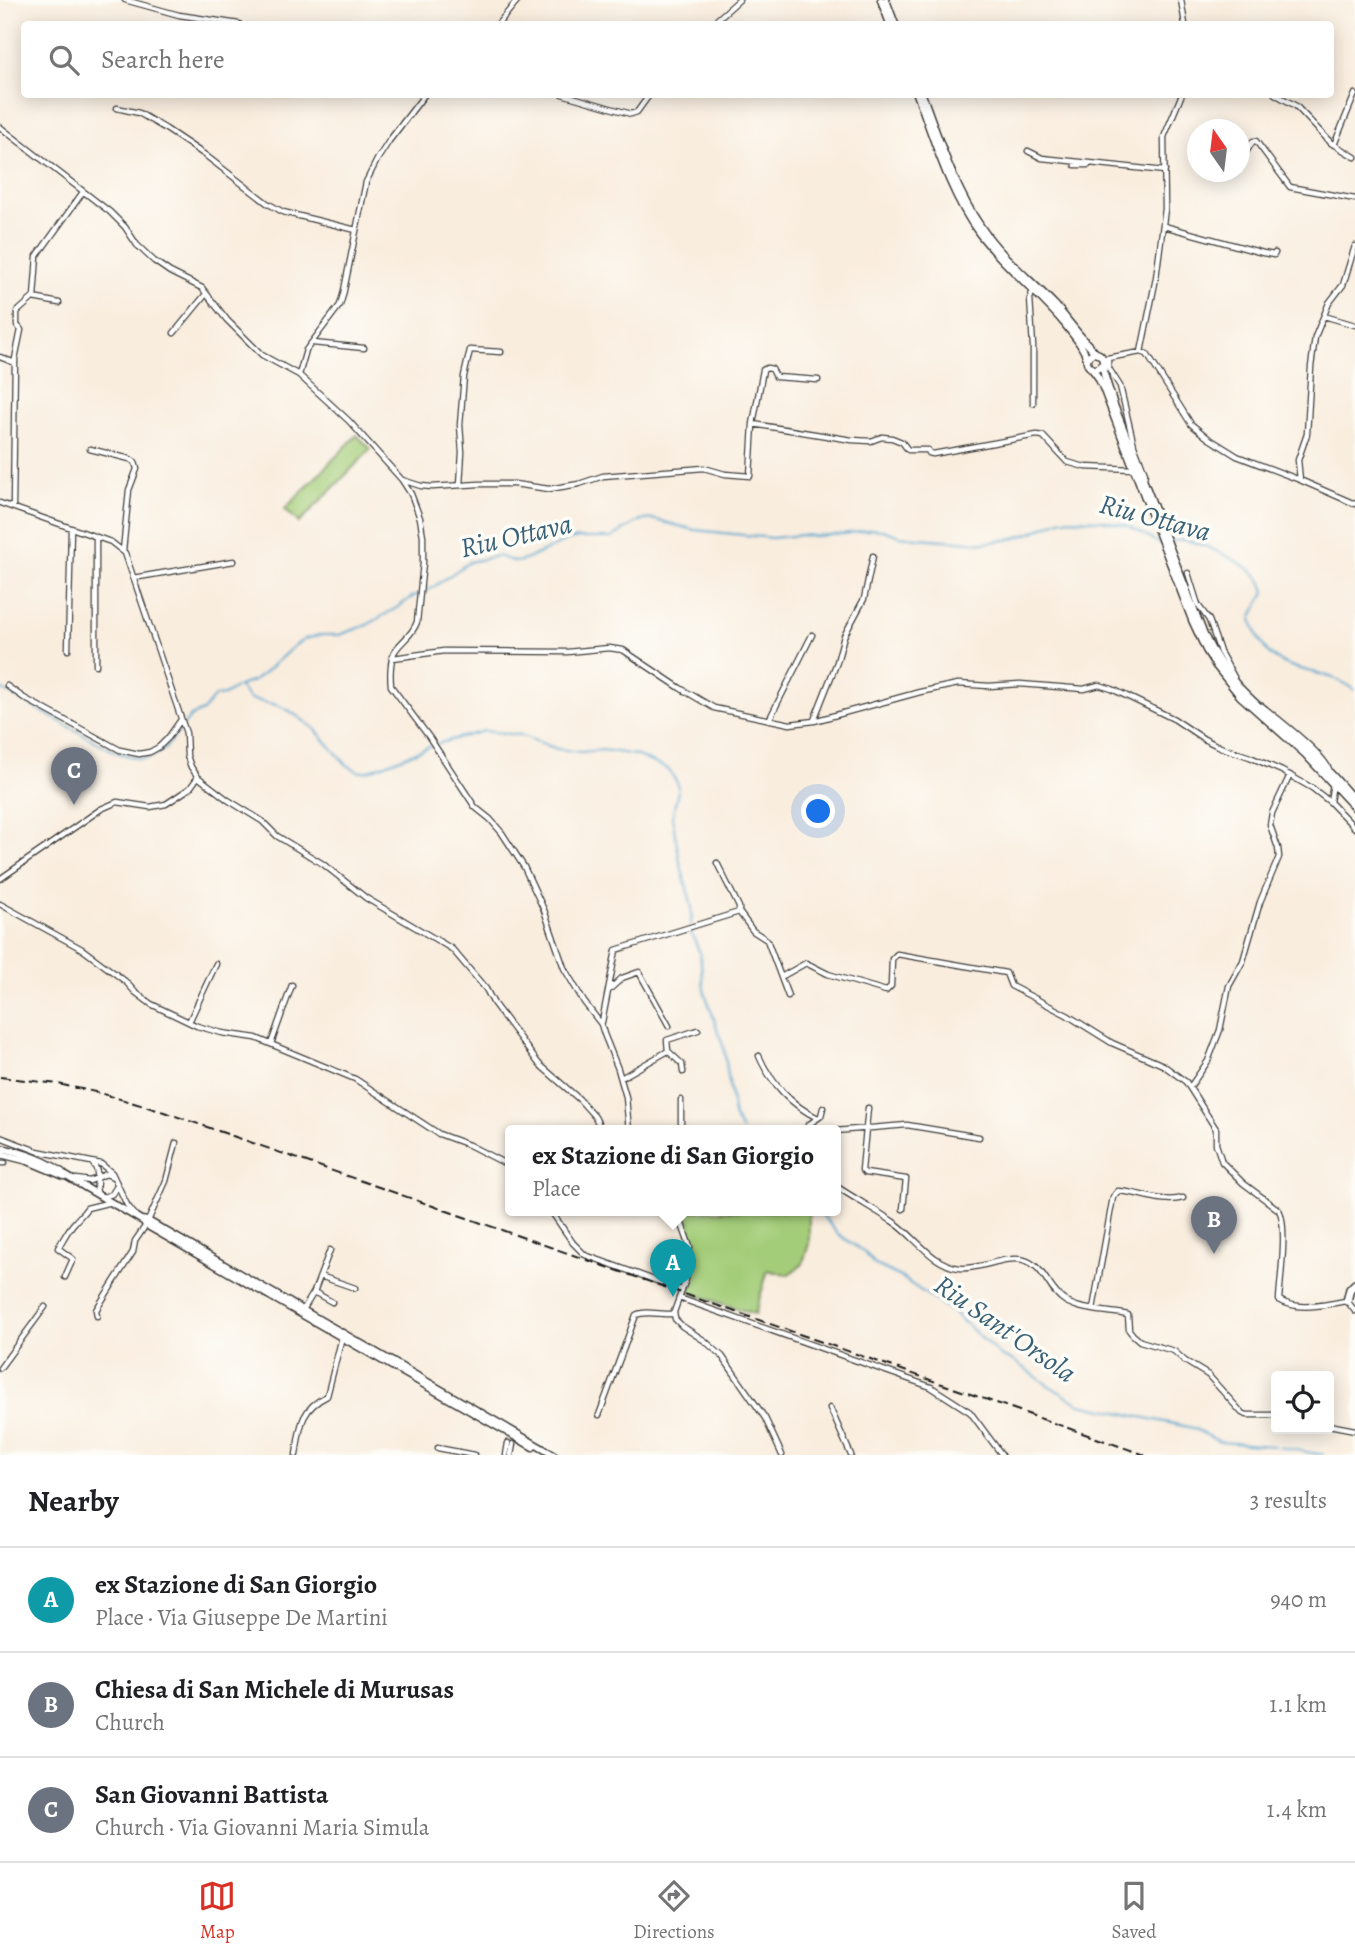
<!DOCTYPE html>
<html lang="en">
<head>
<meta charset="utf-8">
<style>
	:root { --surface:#fff; --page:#f6f6f6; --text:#202124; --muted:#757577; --line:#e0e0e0; --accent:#d93025 }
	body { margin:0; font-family:Alegreya,serif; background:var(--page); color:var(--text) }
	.controls { position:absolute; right:21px; bottom:21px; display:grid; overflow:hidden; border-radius:7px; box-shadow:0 4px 18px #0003 }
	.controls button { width:63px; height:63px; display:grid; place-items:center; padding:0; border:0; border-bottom:2px solid var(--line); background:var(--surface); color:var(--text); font:35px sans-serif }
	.compass { position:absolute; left:1187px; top:119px; width:63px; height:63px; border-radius:50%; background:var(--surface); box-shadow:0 4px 18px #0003; rotate:346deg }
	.you { position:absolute; left:819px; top:812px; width:24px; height:24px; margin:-18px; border:5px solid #fff; border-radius:50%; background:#1a73e8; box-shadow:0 0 0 10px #1a73e833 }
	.badge { display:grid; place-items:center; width:46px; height:46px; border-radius:50%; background:var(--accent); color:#fff; font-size:23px; font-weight:700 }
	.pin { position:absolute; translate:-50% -58px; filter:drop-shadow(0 2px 4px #0008) }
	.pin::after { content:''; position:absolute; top:37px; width:24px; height:21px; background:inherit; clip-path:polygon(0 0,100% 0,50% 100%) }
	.popup { position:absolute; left:505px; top:1125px; width:336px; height:91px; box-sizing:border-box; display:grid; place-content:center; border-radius:7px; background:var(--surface); filter:drop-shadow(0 2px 5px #0005); font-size:23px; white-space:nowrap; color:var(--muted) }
	.popup b { font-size:26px; color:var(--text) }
	.popup::after { content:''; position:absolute; left:50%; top:100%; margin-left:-14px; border:14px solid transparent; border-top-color:var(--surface) }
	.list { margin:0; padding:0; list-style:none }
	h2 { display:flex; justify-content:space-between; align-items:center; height:91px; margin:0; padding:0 28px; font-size:30px }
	h2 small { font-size:23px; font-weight:400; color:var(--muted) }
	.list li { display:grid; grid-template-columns:46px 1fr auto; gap:21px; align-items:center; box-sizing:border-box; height:105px; padding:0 28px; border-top:2px solid var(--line) }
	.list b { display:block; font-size:26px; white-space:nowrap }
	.list p { margin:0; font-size:23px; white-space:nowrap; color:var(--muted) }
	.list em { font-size:23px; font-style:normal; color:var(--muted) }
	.icon { flex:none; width:38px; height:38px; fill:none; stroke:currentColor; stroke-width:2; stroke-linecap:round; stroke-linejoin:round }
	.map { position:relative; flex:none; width:1355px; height:1455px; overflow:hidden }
	.search { position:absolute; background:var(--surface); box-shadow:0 4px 18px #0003; left:21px; right:21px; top:21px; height:77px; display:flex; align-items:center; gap:18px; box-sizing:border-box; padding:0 24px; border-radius:7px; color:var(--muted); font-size:26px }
	.sheet { height:406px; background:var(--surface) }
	nav { display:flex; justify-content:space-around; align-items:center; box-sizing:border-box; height:98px; border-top:2px solid var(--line); background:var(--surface); font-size:19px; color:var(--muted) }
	nav a { display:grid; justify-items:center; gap:4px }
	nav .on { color:var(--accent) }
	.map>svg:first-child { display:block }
	.green { fill:#a4cd79; stroke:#60744a; stroke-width:2 }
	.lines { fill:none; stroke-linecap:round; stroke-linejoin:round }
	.stream { stroke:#55a4cf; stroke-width:2 }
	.minor-casing { stroke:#3d3b39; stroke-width:7 }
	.secondary-casing { stroke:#3d3b39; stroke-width:9 }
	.primary-casing { stroke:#3d3b39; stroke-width:10 }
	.minor { stroke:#fff; stroke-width:4.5 }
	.secondary { stroke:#fff; stroke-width:6 }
	.primary { stroke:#fff; stroke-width:7 }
	.rail { stroke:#1c1c1c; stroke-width:2; stroke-dasharray:10 5; stroke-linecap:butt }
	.labels { text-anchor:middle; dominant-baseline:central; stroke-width:7; stroke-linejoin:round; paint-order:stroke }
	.water-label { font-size:28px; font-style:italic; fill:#386076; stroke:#fdfcf7 }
</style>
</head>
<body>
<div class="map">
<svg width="1355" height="1455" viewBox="0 0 1355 1455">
	<rect width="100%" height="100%" fill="#fdfcf7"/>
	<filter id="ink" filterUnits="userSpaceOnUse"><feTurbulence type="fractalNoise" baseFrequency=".0143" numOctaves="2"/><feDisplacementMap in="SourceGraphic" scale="14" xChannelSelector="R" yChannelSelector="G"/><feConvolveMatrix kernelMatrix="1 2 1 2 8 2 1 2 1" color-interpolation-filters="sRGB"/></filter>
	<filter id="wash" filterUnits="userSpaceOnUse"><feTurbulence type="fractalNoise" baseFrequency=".00686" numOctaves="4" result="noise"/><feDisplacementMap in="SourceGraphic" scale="28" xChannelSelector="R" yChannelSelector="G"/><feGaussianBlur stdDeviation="1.57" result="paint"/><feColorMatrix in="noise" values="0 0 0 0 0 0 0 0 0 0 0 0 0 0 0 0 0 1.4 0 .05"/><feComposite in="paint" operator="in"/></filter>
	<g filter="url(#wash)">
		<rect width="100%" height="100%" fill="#f9edde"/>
		<path class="green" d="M 357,435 L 371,449 L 299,523 L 285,509 Z
			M 687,1211 L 809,1211 L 809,1244 L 802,1265 L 787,1275 L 768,1270 L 755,1314 L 686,1292 L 694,1254 Z"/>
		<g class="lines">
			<path class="stream" d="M 1169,543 C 1174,541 1179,539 1185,540 C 1204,544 1239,560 1254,573 C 1260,578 1263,584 1265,592 L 1252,616
				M 1252,619 C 1268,684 1314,659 1355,690
				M 239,687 L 249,699 L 277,705 L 290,711 L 314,728 L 346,764 L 359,772 L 368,771 L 431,746
				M 1,689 L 113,751 L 140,759 L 150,758 L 164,750 L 191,716 L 203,711 L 215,696 L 224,695 L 239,686 L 253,681 L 264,673 L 294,646 L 305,639 L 320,635 L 339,635 L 367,625 L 398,607 L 412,597 L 432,588 L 469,562 L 497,556 L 516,562 L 525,560 L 568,540 L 579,538 L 611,538 L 639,521 L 652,519 L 695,530 L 772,538 L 801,535 L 814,536 L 843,534 L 873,529 L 883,530 L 900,536 L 917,538 L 985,543 L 1012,539 L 1031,533 L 1062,519 L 1101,520 L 1129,526 L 1160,544
				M 436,744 L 484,731 L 520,735 L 557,749 L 581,752 L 603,750 L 635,755 L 668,769 L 678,784 L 678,788
				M 678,791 L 672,817 L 680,862 L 692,907 L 691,925
				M 690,930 L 700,953 L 704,990 L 724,1048 L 734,1117 L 742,1131
				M 819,1211 L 837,1233 L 865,1253 L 874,1264 L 899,1276 L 954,1313 L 1002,1357 L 1014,1361 L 1048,1385 L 1080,1404 L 1193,1428 L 1220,1442 L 1274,1446
				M 1279,1447 L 1323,1455"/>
		</g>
	</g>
	<g filter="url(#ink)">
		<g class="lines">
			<defs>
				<path id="minor" d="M 125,0 L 179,15 L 239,24
					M 1181,0 L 1185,24
					M 498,24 L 517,1
					M 712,24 L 739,0
					M 562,94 L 631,114 L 637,112 L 650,94
					M 1275,94 L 1296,106 L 1331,143 L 1355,157
					M 117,108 L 139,113 L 166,129 L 205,155 L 267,203 L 283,212 L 356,230
					M 0,127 L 110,212 L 125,227 L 137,245 L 154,261 L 170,272 L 202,288 L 227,320 L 262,355 L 299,375 L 349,421 L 402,480 L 411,494 L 420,518 L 423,536 L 423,563 L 417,622 C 412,636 402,640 395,651 C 390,659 390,676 391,686 L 429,737 L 475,807 L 490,819 L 502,833 L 524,867 L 544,910 L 564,968 L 584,1002 L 601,1024 L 604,1034 L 618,1069 L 626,1097 L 629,1131
					M 1334,145 L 1355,94
					M 1028,151 L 1042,158 L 1165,171
					M 1240,162 L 1253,141 L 1256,141 L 1290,187 L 1355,199
					M 1075,165 L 1088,165
					M 1235,173 L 1236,172
					M 1164,226 L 1263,253 L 1274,255 L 1275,253
					M 33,298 L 59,303
					M 1324,316 L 1355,325
					M 174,333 L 206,294
					M 313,343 L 364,348
					M 1141,352 L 1156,278 L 1165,209 L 1164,137 L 1182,94
					M 0,357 L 15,363
					M 1108,358 L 1108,367 L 1120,386 L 1134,445 L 1145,473 L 1144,479
					M 1102,359 L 1141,352 L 1147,354 L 1191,424 L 1208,438 L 1237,456 L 1300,480 L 1355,504
					M 299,375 L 306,350 L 340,305 L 343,295 L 366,182 L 377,160 L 389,141 L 425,94
					M 1033,403 L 1033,346 L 1030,298 L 1033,291
					M 753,424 L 852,440 L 871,441 L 882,437 L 892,438 L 902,442 L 908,450 L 928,450 L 929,453 L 933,454 L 1037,435 L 1043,436 L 1067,462 L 1085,467 L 1134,469
					M 90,449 L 130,459 L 135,462 L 137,469 L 129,490 L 123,551
					M 402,480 L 421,486 L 432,487 L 479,484 L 514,484 L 549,489 L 579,484 L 603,476 L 704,468 L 725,474 L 750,476 L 753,424 L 763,370 L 767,368 L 772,369 L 776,377 L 818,380
					M 1300,480 L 1298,460 L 1307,434 L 1311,367 L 1315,337 L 1329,303 L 1343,285 L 1355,246
					M 460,485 L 462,452 L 460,425 L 464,376 L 470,350 L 501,352
					M 0,503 L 111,542 L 125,553 L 186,733 L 187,756 L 191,767 L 198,777 L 228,800 L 262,821 L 277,836 L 323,864 L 366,898 L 452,949 L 486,989 L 494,1004 L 539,1064 L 579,1099 L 595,1117 L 602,1131
					M 13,507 L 15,359 L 21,330 L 17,325 L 17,312 L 34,297 L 37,256 L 83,192
					M 96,538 L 96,665
					M 1188,573 L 1198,605 L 1209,620 L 1220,652 L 1234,677
					M 133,578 L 234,561
					M 68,650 L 71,529
					M 393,658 L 444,651 L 567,652 L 609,648 L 623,650 L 680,688 L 714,708 L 790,724 L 814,721 L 920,692 L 958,684 L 989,686 L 1020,684 L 1084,689 L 1099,685 L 1112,689 L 1174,719 L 1204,739 L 1220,747 L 1250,757 L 1282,771 L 1312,788 L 1330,802 L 1333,783
					M 7,686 L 24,698 L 120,750 L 139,754 L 150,752 L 159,747 L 168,738 L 180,721
					M 1262,706 C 1277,718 1327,756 1330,772
					M 769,720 L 812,635
					M 814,720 L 837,662 L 844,636 L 864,599 L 873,556
					M 1330,802 L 1355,828
					M 717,863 L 739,907 L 739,912
					M 0,879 L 101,809 L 117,802 L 150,807 L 166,804 L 190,788 L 198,777
					M 0,904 L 82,949 L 125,981 L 135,992 L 151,1004 L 197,1026 L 222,1033 L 256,1038 L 355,1079 L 439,1134 L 469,1145 L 510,1166
					M 781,977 L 806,963 L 828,974 L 886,991 L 891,986 L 892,959 L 897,954 L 1006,973 L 1011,986 L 1067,1015 L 1112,1043 L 1163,1065 L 1186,1082 L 1216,1129 L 1216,1144 L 1222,1162 L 1243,1183 L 1279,1210 C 1288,1226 1280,1280 1279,1300 C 1300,1312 1324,1304 1347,1301 L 1355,1311
					M 609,990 L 622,978 L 639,972 L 669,1026
					M 189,1022 L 216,964
					M 602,1022 L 616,950 L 739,912 L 753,931 L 767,940 L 788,996
					M 271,1044 L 292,985
					M 668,1051 L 682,1064 L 683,1072
					M 759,1056 C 770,1082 792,1106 818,1118
					M 621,1078 L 668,1051 L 667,1040 L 698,1030
					M 1190,1087 L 1208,1061 L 1220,1030 L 1229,986 L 1243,961 L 1260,902 L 1279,857 L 1278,848 L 1270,825 L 1272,813 L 1290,775
					M 868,1108 L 862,1170 L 865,1173 L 906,1179 L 903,1209
					M 681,1131 L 681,1100
					M 806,1131 L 808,1125 L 821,1116 L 823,1108
					M 835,1131 L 907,1125 L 979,1137
					M 0,1137 L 37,1151 L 101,1164 L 112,1173 L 127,1205 L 135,1215
					M 0,1163 L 5,1163
					M 93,1164 C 101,1173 95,1183 97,1194
					M 76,1179 L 90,1181 L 106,1174 L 113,1177
					M 836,1186 C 855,1199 876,1210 895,1223 C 916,1237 933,1266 960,1268 C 980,1270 1005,1255 1024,1260 C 1045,1266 1048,1291 1065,1301 C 1083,1312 1108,1310 1128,1315 L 1129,1330 L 1133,1335 L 1140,1341 L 1174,1351 L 1185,1361 L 1208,1375 L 1242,1413 L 1247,1415 L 1276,1415
					M 103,1197 L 112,1194 L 117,1186
					M 551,1211 L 573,1243 L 585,1255 L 682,1290
					M 673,1211 L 680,1219 L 690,1247 L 686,1279 L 674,1312 L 675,1319 L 682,1326 L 705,1341 L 722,1356 L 765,1418 L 782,1455
					M 148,1221 L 166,1181 L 176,1143
					M 320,1276 L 355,1288
					M 65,1277 L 73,1259 L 58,1248 C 63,1240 68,1229 75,1222 C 79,1217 83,1214 87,1208 L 111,1202
					M 314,1292 L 332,1302
					M 679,1298 L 931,1387 L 970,1412 L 1002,1455
					M 1093,1309 L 1113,1197 L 1118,1191 C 1140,1192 1161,1204 1183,1198
					M 303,1310 L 314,1292 L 330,1250
					M 97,1316 L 96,1310 L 133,1252 L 135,1241 L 146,1225
					M 0,1368 L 45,1307
					M 830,1408 L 851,1455
					M 599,1415 L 636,1315 C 645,1310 662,1315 674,1314
					M 1329,1425 L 1355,1430
					M 438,1448 L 474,1455
					M 296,1455 C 300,1428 300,1409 327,1396 L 342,1337
					M 506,1455 L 508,1443
					M 511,1455 L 513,1444"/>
				<path id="secondary" d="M 881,0 L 890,24
					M 886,0 L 895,24
					M 917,94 C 934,139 950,194 979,233 C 1004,266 1037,291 1064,323 C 1073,335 1083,345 1087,359
					M 922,94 C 939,139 954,188 981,227 C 1001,257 1030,279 1055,305 C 1069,321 1081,339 1097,354
					M1087 361a8 8 0 1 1 16 0a8 8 0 1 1-16 0Z
					M 1103,363 L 1104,374 L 1114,405 L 1204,635 C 1230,689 1262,707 1303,746 C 1322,763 1339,782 1355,801
					M 1092,369 L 1098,377 L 1103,388 L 1192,620 L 1206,650 L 1216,666 L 1240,696 L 1305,754 L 1355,808
					M 0,1148 C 19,1151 53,1162 66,1176 L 141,1220 L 148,1221 L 554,1455
					M 0,1154 L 28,1161 L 64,1176
					M 143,1221 L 146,1225 L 533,1447"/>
				<path id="primary" d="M 1347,1301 L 1350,1289 L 1355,1284"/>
			</defs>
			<use href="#minor" class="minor-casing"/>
			<use href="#secondary" class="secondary-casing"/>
			<use href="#primary" class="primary-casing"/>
			<use href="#minor" class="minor"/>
			<use href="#secondary" class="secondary"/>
			<use href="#primary" class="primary"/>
			<path class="rail" d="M 0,1077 L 58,1084 L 100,1093 L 164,1112 L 1145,1455"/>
		</g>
	</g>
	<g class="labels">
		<g class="water-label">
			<text transform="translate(1155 518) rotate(15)">Riu Ottava</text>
			<text transform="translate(516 536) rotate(-13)">Riu Ottava</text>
			<text transform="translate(1005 1329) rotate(35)">Riu Sant'Orsola</text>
		</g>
	</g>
</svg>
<div class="controls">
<button><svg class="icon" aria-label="locate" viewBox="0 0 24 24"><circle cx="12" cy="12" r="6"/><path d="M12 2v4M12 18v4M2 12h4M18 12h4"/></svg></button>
</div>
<svg class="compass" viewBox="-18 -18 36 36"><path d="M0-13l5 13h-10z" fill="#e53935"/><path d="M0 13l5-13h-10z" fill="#757577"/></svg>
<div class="you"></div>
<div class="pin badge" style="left:673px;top:1297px;background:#0f9aa8">A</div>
<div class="popup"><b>ex Stazione di San Giorgio</b>Place</div>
<div class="pin badge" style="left:1214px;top:1254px;background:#6b7280">B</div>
<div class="pin badge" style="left:74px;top:805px;background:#6b7280">C</div>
<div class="search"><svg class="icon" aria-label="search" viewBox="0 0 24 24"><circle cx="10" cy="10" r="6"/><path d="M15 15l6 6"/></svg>Search here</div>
</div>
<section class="sheet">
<h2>Nearby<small>3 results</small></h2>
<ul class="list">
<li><span class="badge" style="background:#0f9aa8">A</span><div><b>ex Stazione di San Giorgio</b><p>Place · Via Giuseppe De Martini</p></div><em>940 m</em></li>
<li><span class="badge" style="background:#6b7280">B</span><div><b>Chiesa di San Michele di Murusas</b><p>Church</p></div><em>1.1 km</em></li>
<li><span class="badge" style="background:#6b7280">C</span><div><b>San Giovanni Battista</b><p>Church · Via Giovanni Maria Simula</p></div><em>1.4 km</em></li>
</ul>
</section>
<nav>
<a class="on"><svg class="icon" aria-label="map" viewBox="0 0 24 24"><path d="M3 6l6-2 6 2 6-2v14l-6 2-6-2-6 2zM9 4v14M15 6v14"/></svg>Map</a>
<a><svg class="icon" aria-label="directions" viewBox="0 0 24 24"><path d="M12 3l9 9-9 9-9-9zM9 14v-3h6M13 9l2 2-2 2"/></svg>Directions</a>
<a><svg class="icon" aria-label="saved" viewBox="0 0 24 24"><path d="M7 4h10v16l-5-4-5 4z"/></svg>Saved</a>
</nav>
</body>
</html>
